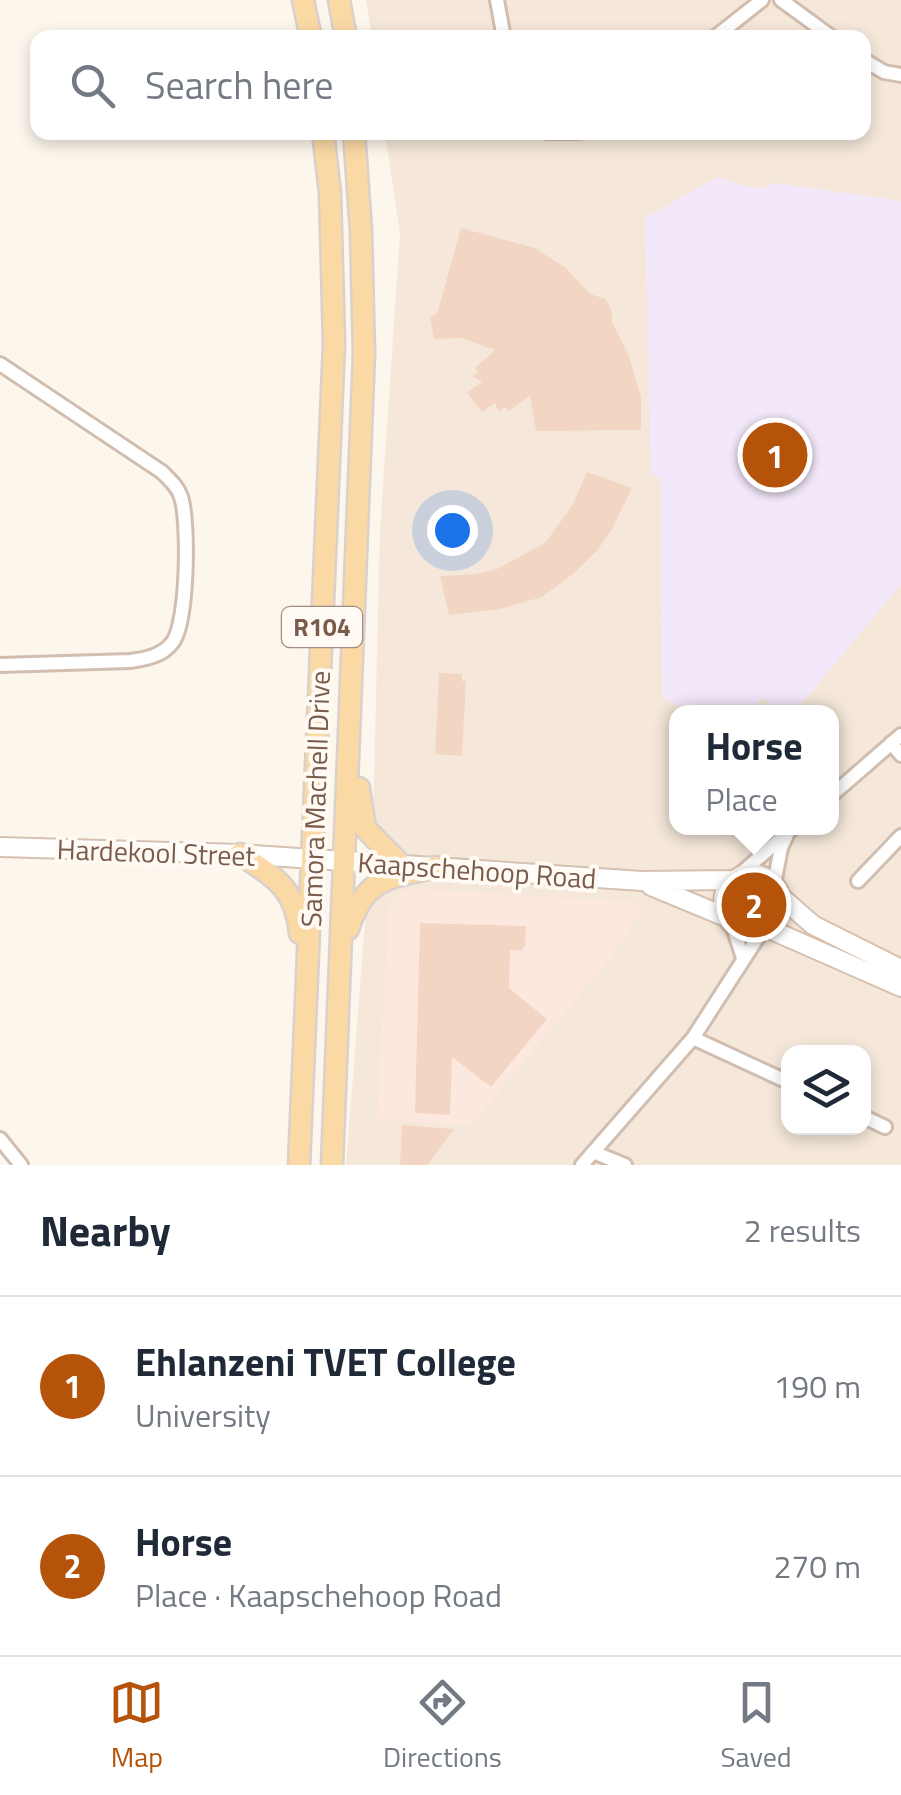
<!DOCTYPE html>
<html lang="en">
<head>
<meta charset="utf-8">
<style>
	:root { --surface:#fff; --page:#f6f6f7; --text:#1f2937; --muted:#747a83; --line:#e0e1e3; --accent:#b45309 }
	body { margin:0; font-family:"Titillium Web",sans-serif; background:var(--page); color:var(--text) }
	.controls { position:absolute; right:30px; bottom:30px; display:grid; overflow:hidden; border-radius:20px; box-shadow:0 5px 15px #0003 }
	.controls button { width:90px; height:90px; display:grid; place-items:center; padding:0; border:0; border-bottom:2px solid var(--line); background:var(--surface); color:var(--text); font:50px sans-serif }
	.you { position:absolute; left:452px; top:530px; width:35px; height:35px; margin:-25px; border:8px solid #fff; border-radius:50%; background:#1a73e8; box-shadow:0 0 0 15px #1a73e833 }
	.badge { display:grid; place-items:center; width:65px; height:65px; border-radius:50%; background:var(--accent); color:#fff; font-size:32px; font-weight:700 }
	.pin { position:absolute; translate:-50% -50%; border:5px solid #fff; box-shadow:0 2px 10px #0006 }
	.popup { position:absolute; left:669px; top:705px; width:170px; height:130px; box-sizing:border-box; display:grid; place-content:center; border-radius:20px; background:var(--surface); filter:drop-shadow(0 2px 8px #0005); font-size:32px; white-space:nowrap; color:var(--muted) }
	.popup b { font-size:38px; color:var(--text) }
	.popup::after { content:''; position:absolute; left:50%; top:100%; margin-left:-20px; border:20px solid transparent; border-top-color:var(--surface) }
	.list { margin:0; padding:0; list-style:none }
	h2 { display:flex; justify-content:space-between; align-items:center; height:130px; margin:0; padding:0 40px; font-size:42px }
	h2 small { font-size:32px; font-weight:400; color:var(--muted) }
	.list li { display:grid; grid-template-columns:65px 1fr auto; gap:30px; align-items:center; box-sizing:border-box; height:180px; padding:0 40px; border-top:2px solid var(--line) }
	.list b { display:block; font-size:38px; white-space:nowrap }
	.list p { margin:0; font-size:32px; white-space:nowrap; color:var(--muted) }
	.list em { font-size:32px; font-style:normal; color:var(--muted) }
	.icon { flex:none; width:55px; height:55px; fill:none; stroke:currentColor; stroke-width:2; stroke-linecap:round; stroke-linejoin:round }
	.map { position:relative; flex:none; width:901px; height:1165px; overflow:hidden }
	.search { position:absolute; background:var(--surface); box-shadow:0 5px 15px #0003; left:30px; right:30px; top:30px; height:110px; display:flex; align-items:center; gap:25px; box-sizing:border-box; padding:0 35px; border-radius:20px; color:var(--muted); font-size:38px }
	.sheet { height:490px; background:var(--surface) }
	nav { display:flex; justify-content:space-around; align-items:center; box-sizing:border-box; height:140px; border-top:2px solid var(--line); background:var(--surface); font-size:28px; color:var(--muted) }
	nav a { display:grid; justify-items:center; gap:5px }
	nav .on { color:var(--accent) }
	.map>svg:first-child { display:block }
	.residential { fill:#f5e8da; fill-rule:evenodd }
	.commercial { fill:#fde8e0 }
	.education { fill:#f3e8fa }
	.building { fill:#f3d5c3 }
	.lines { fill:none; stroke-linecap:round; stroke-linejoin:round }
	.street-casing { stroke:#d1beb0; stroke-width:18 }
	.secondary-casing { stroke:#d6c0b0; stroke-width:22 }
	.primary-casing { stroke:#dad1cd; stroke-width:25 }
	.street { stroke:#fff; stroke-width:12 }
	.secondary { stroke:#fff; stroke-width:18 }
	.primary { stroke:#fbd9a5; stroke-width:20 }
	.labels { text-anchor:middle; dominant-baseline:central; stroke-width:8; stroke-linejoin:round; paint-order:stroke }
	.shield { fill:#fffaf3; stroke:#a28b7f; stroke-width:2.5 }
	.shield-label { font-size:25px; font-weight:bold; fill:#7a5c4d }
	.street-label { font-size:28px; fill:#7a5c4d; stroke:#fffaf3 }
</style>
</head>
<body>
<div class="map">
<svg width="901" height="1165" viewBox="0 0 901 1165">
	<rect width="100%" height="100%" fill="#fdf6ec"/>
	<path class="residential" d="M 366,0 L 901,0 L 901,1165 L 346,1165 L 373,821 L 380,530 L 400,234 L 385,133 L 864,132 L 864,38 L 372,37 ZM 676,712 L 832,712 L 832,828 L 676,828 ZM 788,1052 L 864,1052 L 864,1128 L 788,1128 Z"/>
	<path class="commercial" d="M 409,888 L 642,903 L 640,914 L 612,956 L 471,1125 L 377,1120 L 389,903 Z"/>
	<path class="education" d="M 717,177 L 748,187 L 764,188 L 775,183 L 901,201 L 901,584 L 795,712 L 779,712 L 763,697 L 749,712 L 687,712 L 662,696 L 661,480 L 651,472 L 645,218 Z"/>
	<path class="building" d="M 461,228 L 535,248 L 566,268 L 590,294 L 606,299 L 612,312 L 612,322 L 628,353 L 641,397 L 641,430 L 536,431 L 530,395 L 509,411 L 505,407 L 499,412 L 495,403 L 482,412 L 467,393 L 482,382 L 472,376 L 478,373 L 475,368 L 495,350 L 461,338 L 434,339 L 430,316 L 437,314 Z
		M 587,472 L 632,488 L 612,529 L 597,551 L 573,574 L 542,597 L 500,609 L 449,615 L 440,576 L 475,574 L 497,569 L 545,543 L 572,506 Z
		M 439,673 L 462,674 L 462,681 L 466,681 L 462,756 L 435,754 Z
		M 420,923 L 526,926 L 525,946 L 521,951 L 510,950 L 509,988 L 547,1019 L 491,1087 L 452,1057 L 450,1115 L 415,1113 Z
		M 402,1125 L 454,1129 L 427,1165 L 400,1165 Z"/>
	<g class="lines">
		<defs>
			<path id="street" d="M 497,0 L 504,38
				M 781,0 L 833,38
				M 714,38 L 762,0
				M 864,60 L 884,72 L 901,75
				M 546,132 L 580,132
				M 0,364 L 162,472 C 170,480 178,487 181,497 C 189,520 188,625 172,643 C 162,656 145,659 130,661 L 0,665
				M 891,743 L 901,755
				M 832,795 L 901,735
				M 738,876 L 793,828
				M 858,881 L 901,836
				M 774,884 L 781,848 L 787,835
				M 732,924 L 743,958
				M 693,1038 L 788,1082
				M 864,1117 L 885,1127
				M 0,1139 L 21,1165
				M 593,1152 L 625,1165
				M 582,1165 L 693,1038 L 762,931"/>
			<path id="secondary" d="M 0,847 L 240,854 L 642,881 L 733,880
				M723 903a29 29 0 1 1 58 0a29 29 0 1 1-58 0Z
				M 651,886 L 726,917
				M 781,897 L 813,925 L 901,969
				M 767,928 L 901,987"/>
			<path id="primary" d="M 303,0 L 311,38
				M 339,0 L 346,38
				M 359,788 L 365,828 L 401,865
				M 240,854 C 275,878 295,887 300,933
				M 348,929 C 365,877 388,878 437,867
				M 299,1165 L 334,344 L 330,193 L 323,132
				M 332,1165 L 364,353 L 361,231 L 354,132"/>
		</defs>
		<use href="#street" class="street-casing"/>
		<use href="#secondary" class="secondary-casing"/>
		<use href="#primary" class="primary-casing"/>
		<use href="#street" class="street"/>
		<use href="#secondary" class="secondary"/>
		<use href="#primary" class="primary"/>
	</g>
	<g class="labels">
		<rect class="shield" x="282" y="607" width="80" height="40" rx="8"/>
		<g class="shield-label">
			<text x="322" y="627">R104</text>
		</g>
		<g class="street-label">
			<text transform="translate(315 799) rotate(-88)">Samora Machell Drive</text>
			<text transform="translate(156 852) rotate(2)">Hardekool Street</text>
			<text transform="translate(477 870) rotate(4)">Kaapschehoop Road</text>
		</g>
	</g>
</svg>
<div class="controls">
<button><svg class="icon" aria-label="layers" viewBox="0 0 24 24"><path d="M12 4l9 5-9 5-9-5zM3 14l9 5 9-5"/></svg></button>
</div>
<div class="you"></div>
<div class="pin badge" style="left:775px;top:455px">1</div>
<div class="pin badge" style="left:754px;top:905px">2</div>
<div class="popup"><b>Horse</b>Place</div>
<div class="search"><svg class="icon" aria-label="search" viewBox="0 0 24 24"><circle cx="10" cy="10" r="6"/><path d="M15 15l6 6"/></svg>Search here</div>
</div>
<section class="sheet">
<h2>Nearby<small>2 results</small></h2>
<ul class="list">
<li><span class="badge">1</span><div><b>Ehlanzeni TVET College</b><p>University</p></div><em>190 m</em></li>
<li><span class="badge">2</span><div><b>Horse</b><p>Place · Kaapschehoop Road</p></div><em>270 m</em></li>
</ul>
</section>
<nav>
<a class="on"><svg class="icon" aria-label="map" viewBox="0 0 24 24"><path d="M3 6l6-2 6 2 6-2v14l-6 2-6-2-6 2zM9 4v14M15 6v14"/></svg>Map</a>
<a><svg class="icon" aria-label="directions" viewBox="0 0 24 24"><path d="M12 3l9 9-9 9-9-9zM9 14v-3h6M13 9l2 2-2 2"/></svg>Directions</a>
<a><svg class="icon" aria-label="saved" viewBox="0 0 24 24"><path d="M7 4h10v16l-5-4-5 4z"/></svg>Saved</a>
</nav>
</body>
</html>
